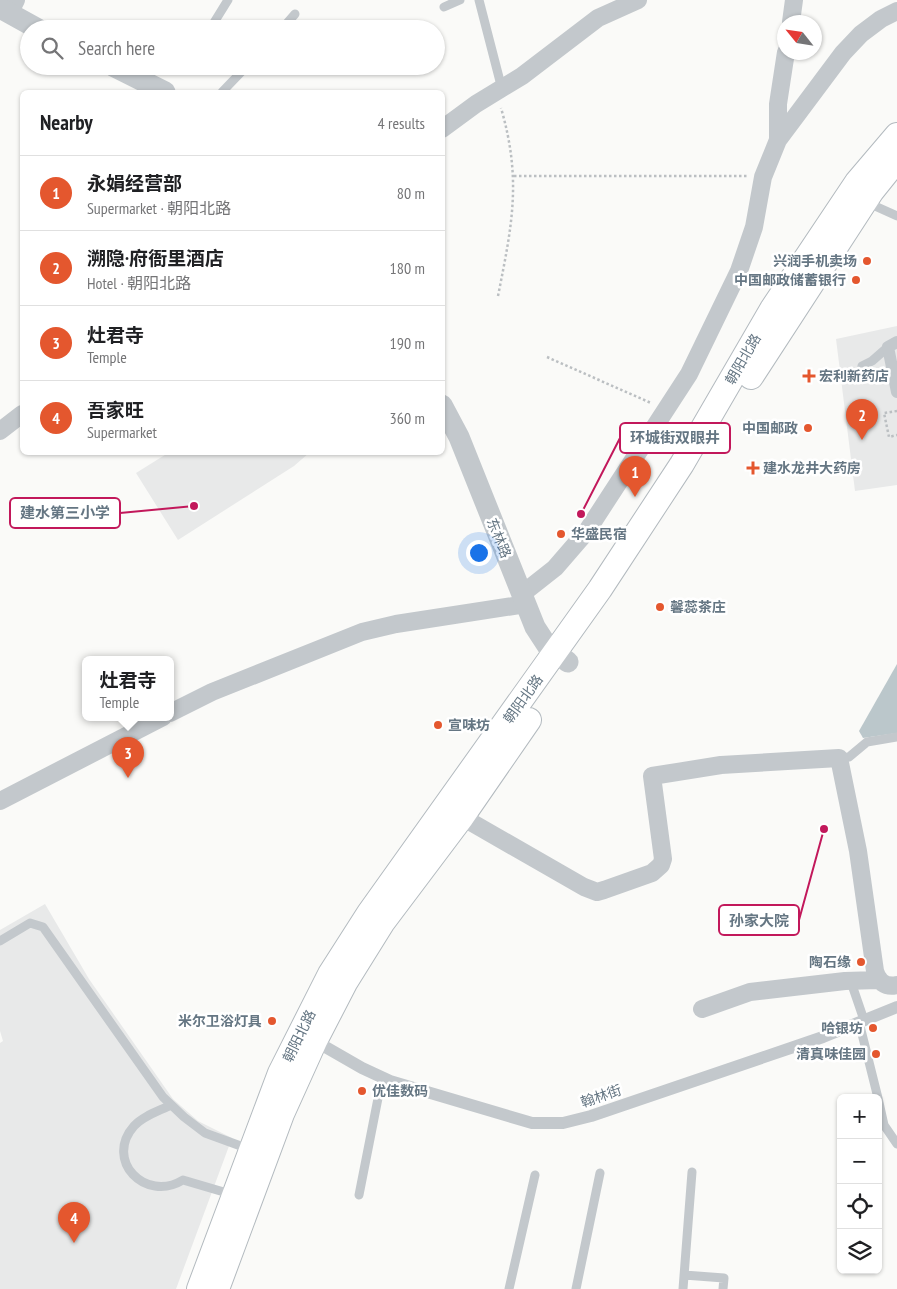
<!DOCTYPE html>
<html lang="en">
<head>
<meta charset="utf-8">
<style>
	:root { --surface:#fff; --page:#f6f6f6; --text:#202124; --muted:#757577; --line:#e0e0e0; --accent:#e4572e }
	body { margin:0; font-family:"PT Sans Narrow","Noto Sans SC",sans-serif; background:var(--page); color:var(--text) }
	.controls { position:absolute; right:15px; bottom:15px; display:grid; overflow:hidden; border-radius:8px; box-shadow:0 1px 4px #0004 }
	.controls button { width:45px; height:45px; display:grid; place-items:center; padding:0; border:0; border-bottom:1px solid var(--line); background:var(--surface); color:var(--text); font:25px sans-serif }
	.compass { position:absolute; left:777px; top:15px; width:45px; height:45px; border-radius:50%; background:var(--surface); box-shadow:0 1px 4px #0004; rotate:300deg }
	.you { position:absolute; left:478px; top:552px; width:18px; height:18px; margin:-12px; border:4px solid #fff; border-radius:50%; background:#1a73e8; box-shadow:0 0 0 8px #1a73e833 }
	.badge { display:grid; place-items:center; width:32px; height:32px; border-radius:50%; background:var(--accent); color:#fff; font-size:16px; font-weight:700 }
	.pin { position:absolute; translate:-50% -41px; filter:drop-shadow(0 1px 2px #0008) }
	.pin::after { content:''; position:absolute; top:26px; width:18px; height:15px; background:inherit; clip-path:polygon(0 0,100% 0,50% 100%) }
	.popup { position:absolute; left:82px; top:656px; width:92px; height:65px; box-sizing:border-box; display:grid; place-content:center; border-radius:8px; background:var(--surface); filter:drop-shadow(0 1px 4px #0005); font-size:16px; white-space:nowrap; color:var(--muted) }
	.popup b { font-size:19px; color:var(--text) }
	.popup::after { content:''; position:absolute; left:50%; top:100%; margin-left:-10px; border:10px solid transparent; border-top-color:var(--surface) }
	.list { margin:0; padding:0; list-style:none }
	h2 { display:flex; justify-content:space-between; align-items:center; height:65px; margin:0; padding:0 20px; font-size:21px }
	h2 small { font-size:16px; font-weight:400; color:var(--muted) }
	.list li { display:grid; grid-template-columns:32px 1fr auto; gap:15px; align-items:center; box-sizing:border-box; height:75px; padding:0 20px; border-top:1px solid var(--line) }
	.list b { display:block; font-size:19px; white-space:nowrap }
	.list p { margin:0; font-size:16px; white-space:nowrap; color:var(--muted) }
	.list em { font-size:16px; font-style:normal; color:var(--muted) }
	.icon { flex:none; width:28px; height:28px; fill:none; stroke:currentColor; stroke-width:2; stroke-linecap:round; stroke-linejoin:round }
	.map { position:relative; flex:none; width:897px; height:1289px; overflow:hidden }
	.search { position:absolute; background:var(--surface); box-shadow:0 1px 4px #0004; left:20px; top:20px; width:425px; height:55px; display:flex; align-items:center; gap:12px; box-sizing:border-box; padding:0 18px; border-radius:28px; color:var(--muted); font-size:19px }
	.panel { position:absolute; background:var(--surface); box-shadow:0 1px 4px #0004; left:20px; top:90px; width:425px; height:365px; border-radius:8px }
	.map>svg:first-child { display:block }
	.built { fill:#e8e9e9 }
	.water { fill:#bbc7cb }
	.lines { fill:none; stroke-linecap:round; stroke-linejoin:round }
	.secondary-casing { stroke:#b3babf; stroke-width:26 }
	.path { stroke:#bbbfc2; stroke-width:2.5; stroke-dasharray:2.5 2.5; stroke-linecap:butt }
	.service { stroke:#c3c8cc; stroke-width:9 }
	.pedestrian { stroke:#c3c8cc; stroke-width:12 }
	.minor { stroke:#c3c8cc; stroke-width:18 }
	.tertiary { stroke:#c3c8cc; stroke-width:21 }
	.secondary { stroke:#fff; stroke-width:24 }
	.poi-dot { fill:#e4572e; stroke:#fff; stroke-width:2 }
	.labels { text-anchor:middle; dominant-baseline:central; stroke-width:5; stroke-linejoin:round; paint-order:stroke }
	.poi-label { font-size:14px; font-weight:bold; fill:#657683; stroke:#fff; text-anchor:end }
	.street-label { font-size:14px; fill:#657683; stroke:#fff }
	.leader { fill:none; stroke:#c2185b; stroke-width:2 }
	.callout-dot { fill:#c2185b; stroke:#fff; stroke-width:2 }
	.callout { fill:#fff; stroke:#c2185b; stroke-width:2 }
	.callout-label { font-size:15px; text-anchor:middle; font-weight:bold; fill:#657683 }
</style>
</head>
<body>
<div class="map">
<svg width="897" height="1289" viewBox="0 0 897 1289">
	<rect width="100%" height="100%" fill="#fafaf8"/>
	<path class="built" d="M 897,326 L 897,485 L 855,491 L 836,339 Z
		M 168,453 L 168,452 L 309,453 L 294,466 L 178,540 L 136,473 Z
		M 45,904 L 89,979 L 173,1099 L 198,1121 L 232,1138 L 176,1289 L 0,1289 L 0,1043 L 3,1041 L 0,1031 L 0,930 Z"/>
	<path class="water" d="M 897,664 L 897,733 L 863,738 L 859,731 Z"/>
	<g class="lines">
		<defs>
			<path id="secondary" d="M 751,377 L 872,191 L 897,160
				M 199,1289 L 280,1073 L 330,974 L 369,913 L 600,589 L 682,464 L 772,309 L 857,182 L 897,135
				M 217,1289 L 282,1114 L 315,1041 L 345,983 L 383,922 L 462,817 L 529,720"/>
		</defs>
		<use href="#secondary" class="secondary-casing"/>
		<path class="path" d="M 514,176 L 748,176
			M 498,296 C 512,225 522,180 501,108
			M 547,357 L 651,403
			M 897,411 L 884,413 L 889,437 L 897,435"/>
		<path class="service" d="M 479,0 L 502,89
			M 444,7 L 460,0
			M 210,29 L 228,0
			M 282,29 L 295,14
			M 222,92 L 247,66
			M 866,202 L 897,216
			M 862,366 L 872,361 L 888,347
			M 839,758 L 849,757 L 867,742 L 897,737
			M 0,941 L 30,923 L 43,927 L 163,1097 L 184,1117 L 205,1133 L 249,1149
			M 851,982 L 864,1020
			M 859,1022 L 878,1098
			M 878,1098 L 884,1125 L 897,1144
			M 171,1105 C 159,1111 143,1116 134,1126 C 104,1160 145,1203 183,1180 L 234,1195
			M 359,1195 L 382,1078
			M 684,1275 L 724,1278 L 723,1289
			M 509,1289 L 535,1175
			M 576,1289 L 600,1173
			M 683,1289 L 692,1172"/>
		<path class="pedestrian" d="M 897,342 L 888,347 L 897,392
			M 315,1041 L 362,1068 L 390,1081 L 532,1123 L 563,1123 L 591,1116 L 823,1037 L 897,1007"/>
		<path class="minor" d="M 9,14 L 16,0
			M 791,22 L 794,0
			M 442,129 L 476,104 L 522,76 L 598,18 L 638,0
			M 778,140 L 778,104 L 786,52
			M 0,431 L 22,414
			M 522,594 L 555,568 L 587,531 L 689,374 L 739,271 L 754,227 L 763,177 L 778,140 L 843,53 L 861,34 L 881,19 L 897,11
			M 170,713 L 212,692 L 362,632 L 396,624 L 526,604
			M 0,801 L 163,717
			M 462,817 L 584,887 L 597,892 L 604,890 L 652,873 L 661,865 L 663,859 L 652,776 L 721,765 L 839,758 L 858,851 L 875,971 C 878,981 885,988 897,985
			M 702,1009 L 750,992 L 845,981 L 878,980"/>
		<path class="tertiary" d="M 0,8 L 38,29
			M 113,66 L 165,92
			M 442,405 L 459,437 L 535,627 L 548,647 L 568,662"/>
		<use href="#secondary" class="secondary"/>
	</g>
	<g class="poi-dot">
		<circle cx="867" cy="261" r="5"/>
		<circle cx="856" cy="280" r="5"/>
		<path d="M806.5 368.5h5v5h5v5h-5v5h-5v-5h-5v-5h5z"/>
		<circle cx="808" cy="428" r="5"/>
		<path d="M750.5 460.5h5v5h5v5h-5v5h-5v-5h-5v-5h5z"/>
		<circle cx="561" cy="534" r="5"/>
		<circle cx="660" cy="607" r="5"/>
		<circle cx="438" cy="725" r="5"/>
		<circle cx="861" cy="962" r="5"/>
		<circle cx="272" cy="1021" r="5"/>
		<circle cx="873" cy="1028" r="5"/>
		<circle cx="876" cy="1054" r="5"/>
		<circle cx="362" cy="1091" r="5"/>
	</g>
	<g class="labels">
		<g class="poi-label">
			<text x="857" y="261">兴润手机卖场</text>
			<text x="846" y="280">中国邮政储蓄银行</text>
			<text x="819" y="376" text-anchor="start">宏利新药店</text>
			<text x="798" y="428">中国邮政</text>
			<text x="763" y="468" text-anchor="start">建水龙井大药房</text>
			<text x="571" y="534" text-anchor="start">华盛民宿</text>
			<text x="670" y="607" text-anchor="start">馨蕊茶庄</text>
			<text x="448" y="725" text-anchor="start">宣味坊</text>
			<text x="851" y="962">陶石缘</text>
			<text x="262" y="1021">米尔卫浴灯具</text>
			<text x="863" y="1028">哈银坊</text>
			<text x="866" y="1054">清真味佳园</text>
			<text x="372" y="1091" text-anchor="start">优佳数码</text>
		</g>
		<g class="street-label">
			<text transform="translate(743 359) rotate(-60)">朝阳北路</text>
			<text transform="translate(499 538) rotate(68)">东林路</text>
			<text transform="translate(523 699) rotate(-54)">朝阳北路</text>
			<text transform="translate(299 1036) rotate(-64)">朝阳北路</text>
			<text transform="translate(601 1096) rotate(-19)">翰林街</text>
		</g>
	</g>
	<path class="leader" d="M581 514L620 438M194 506L120 513M824 829L799 920"/>
	<g class="callout-dot">
		<circle cx="581" cy="514" r="5"/>
		<circle cx="194" cy="506" r="5"/>
		<circle cx="824" cy="829" r="5"/>
	</g>
	<g class="callout">
		<rect x="620" y="423" width="110" height="30" rx="5"/>
		<rect x="10" y="498" width="110" height="30" rx="5"/>
		<rect x="719" y="905" width="80" height="30" rx="5"/>
	</g>
	<g class="callout-label">
		<text x="675" y="443">环城街双眼井</text>
		<text x="65" y="518">建水第三小学</text>
		<text x="759" y="926">孙家大院</text>
	</g>
</svg>
<div class="controls">
<button>+</button>
<button>−</button>
<button><svg class="icon" aria-label="locate" viewBox="0 0 24 24"><circle cx="12" cy="12" r="6"/><path d="M12 2v4M12 18v4M2 12h4M18 12h4"/></svg></button>
<button><svg class="icon" aria-label="layers" viewBox="0 0 24 24"><path d="M12 4l9 5-9 5-9-5zM3 14l9 5 9-5"/></svg></button>
</div>
<svg class="compass" viewBox="-18 -18 36 36"><path d="M0-13l5 13h-10z" fill="#e53935"/><path d="M0 13l5-13h-10z" fill="#757577"/></svg>
<div class="you"></div>
<div class="pin badge" style="left:635px;top:497px">1</div>
<div class="pin badge" style="left:862px;top:440px">2</div>
<div class="pin badge" style="left:128px;top:778px">3</div>
<div class="popup"><b>灶君寺</b>Temple</div>
<div class="pin badge" style="left:74px;top:1243px">4</div>
<div class="search"><svg class="icon" aria-label="search" viewBox="0 0 24 24"><circle cx="10" cy="10" r="6"/><path d="M15 15l6 6"/></svg>Search here</div>
<section class="panel">
<h2>Nearby<small>4 results</small></h2>
<ul class="list">
<li><span class="badge">1</span><div><b>永娟经营部</b><p>Supermarket · 朝阳北路</p></div><em>80 m</em></li>
<li><span class="badge">2</span><div><b>溯隐·府衙里酒店</b><p>Hotel · 朝阳北路</p></div><em>180 m</em></li>
<li><span class="badge">3</span><div><b>灶君寺</b><p>Temple</p></div><em>190 m</em></li>
<li><span class="badge">4</span><div><b>吾家旺</b><p>Supermarket</p></div><em>360 m</em></li>
</ul>
</section>
</div>
</body>
</html>
